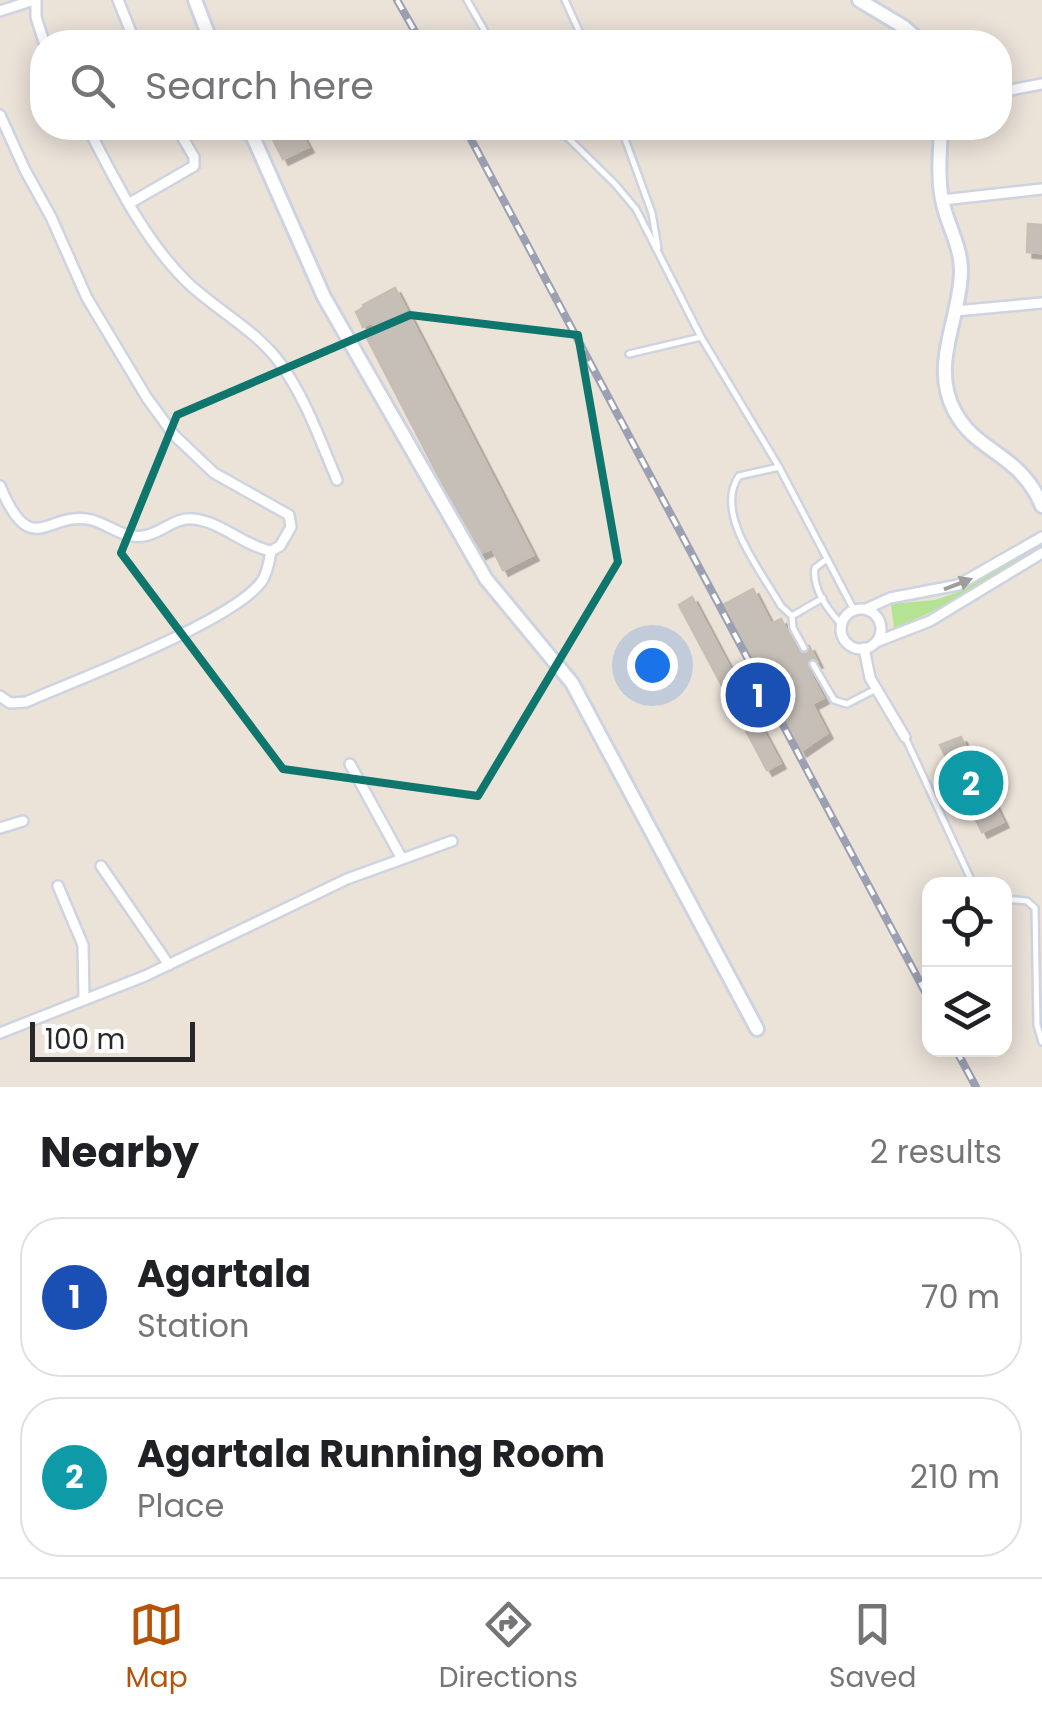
<!DOCTYPE html>
<html lang="en">
<head>
<meta charset="utf-8">
<style>
	:root { --surface:#fff; --page:#f6f6f6; --text:#202124; --muted:#757577; --line:#e0e0e0; --accent:#b45309 }
	body { margin:0; font-family:Poppins,sans-serif; background:var(--page); color:var(--text) }
	.controls { position:absolute; right:30px; bottom:30px; display:grid; overflow:hidden; border-radius:20px; box-shadow:0 5px 25px #0003 }
	.controls button { width:90px; height:90px; display:grid; place-items:center; padding:0; border:0; border-bottom:2px solid var(--line); background:var(--surface); color:var(--text); font:50px sans-serif }
	.scale { position:absolute; left:30px; bottom:25px; width:165px; box-sizing:border-box; padding-left:10px; border:5px solid #282828; border-top:0; font-size:28px; line-height:35px; white-space:nowrap; color:#282828; -webkit-text-stroke:8px #fff; paint-order:stroke }
	.you { position:absolute; left:652px; top:665px; width:35px; height:35px; margin:-25px; border:8px solid #fff; border-radius:50%; background:#1a73e8; box-shadow:0 0 0 15px #1a73e833 }
	.badge { display:grid; place-items:center; width:65px; height:65px; border-radius:50%; background:var(--accent); color:#fff; font-size:32px; font-weight:700 }
	.pin { position:absolute; translate:-50% -50%; border:5px solid #fff; box-shadow:0 2px 10px #0006 }
	.list { margin:0; padding:0; list-style:none }
	h2 { display:flex; justify-content:space-between; align-items:center; height:130px; margin:0; padding:0 40px; font-size:42px }
	h2 small { font-size:32px; font-weight:400; color:var(--muted) }
	.list li { display:grid; grid-template-columns:65px 1fr auto; gap:30px; align-items:center; box-sizing:border-box; height:160px; margin:0 20px 20px; padding:0 20px; border:2px solid var(--line); border-radius:40px }
	.list b { display:block; font-size:38px; white-space:nowrap }
	.list p { margin:0; font-size:32px; white-space:nowrap; color:var(--muted) }
	.list em { font-size:32px; font-style:normal; color:var(--muted) }
	.icon { flex:none; width:55px; height:55px; fill:none; stroke:currentColor; stroke-width:2; stroke-linecap:round; stroke-linejoin:round }
	.map { position:relative; flex:none; width:1042px; height:1087px; overflow:hidden }
	.search { position:absolute; background:var(--surface); box-shadow:0 5px 25px #0003; left:30px; right:30px; top:30px; height:110px; display:flex; align-items:center; gap:25px; box-sizing:border-box; padding:0 35px; border-radius:40px; color:var(--muted); font-size:38px }
	.sheet { height:490px; background:var(--surface) }
	nav { display:flex; justify-content:space-around; align-items:center; box-sizing:border-box; height:140px; border-top:2px solid var(--line); background:var(--surface); font-size:28px; color:var(--muted) }
	nav a { display:grid; justify-items:center; gap:5px }
	nav .on { color:var(--accent) }
	.map>svg:first-child { display:block }
	.green { fill:#b4e393 }
	.building { fill:#c6bfb8; stroke:#c6beb2; stroke-width:2.5; filter:url(#shadow) }
	.lines { fill:none; stroke-linecap:round; stroke-linejoin:round }
	.lane-casing { stroke:#ced3e1; stroke-width:10 }
	.street-casing { stroke:#ced3e1; stroke-width:14 }
	.secondary-casing { stroke:#ced3e1; stroke-width:18 }
	.lane { stroke:#fff; stroke-width:5 }
	.street { stroke:#fff; stroke-width:9 }
	.secondary { stroke:#fff; stroke-width:12 }
	.rail-casing { stroke:#9ba0b3; stroke-width:8 }
	.rail { stroke:#fff; stroke-width:4; stroke-dasharray:11; stroke-linecap:butt }
	.oneway { fill:#9e9e9e }
	.marked { fill:none; stroke:#0f766e; stroke-width:8; stroke-linejoin:round }
</style>
</head>
<body>
<div class="map">
<svg width="1042" height="1087" viewBox="0 0 1042 1087">
	<defs>
		<filter id="shadow"><feDropShadow dx="5.5" dy="5.5" stdDeviation="0" flood-color="#0004"/></filter>
	</defs>
	<rect width="100%" height="100%" fill="#ebe2d8"/>
	<path class="green" d="M 1042,542 L 1042,547 L 957,600 L 894,629 L 891,604 L 935,600 L 956,593 Z"/>
	<path class="building" d="M 267,128 L 298,128 L 308,147 L 283,159 Z
		M 1028,224 L 1042,225 L 1042,253 L 1027,252 Z
		M 395,288 L 533,555 L 503,570 L 492,548 L 479,554 L 364,332 L 375,327 L 372,322 L 363,327 L 356,312 L 364,307 L 363,305 Z
		M 753,589 L 771,624 L 781,619 L 798,652 L 809,646 L 817,662 L 807,667 L 823,698 L 812,704 L 827,733 L 801,751 L 723,605 Z
		M 692,597 L 780,763 L 767,770 L 679,605 Z
		M 961,737 L 1003,822 L 982,832 L 940,745 Z"/>
	<g class="lines">
		<defs>
			<path id="lane" d="M 467,0 L 491,42
				M 565,0 L 584,42
				M 558,128 L 615,184 L 636,209 L 701,337 L 779,467 L 854,610
				M 621,128 L 652,213 L 658,248
				M 629,354 L 701,337
				M 779,467 L 739,476 C 713,513 762,572 781,606 L 792,616
				M 827,559 L 815,568 C 812,588 828,610 841,624
				M 804,648 L 793,628 L 792,616 L 823,598
				M 813,664 L 834,700 L 847,704 L 874,690
				M 905,737 L 973,884
				M 1004,899 L 1027,901 L 1035,908 L 1037,1025 L 1042,1042"/>
			<path id="street" d="M 36,0 L 36,17 L 44,42
				M 118,0 L 135,42
				M 0,11 L 34,0
				M 1000,92 L 1042,84
				M 0,115 L 25,170 L 51,217 L 87,298 L 147,398 L 174,435 L 214,473 L 289,515 L 291,527 L 280,546 L 271,551 C 244,546 220,521 193,519 C 174,517 161,534 143,536 C 125,539 109,525 92,520 C 48,509 32,563 0,486
				M 88,128 C 115,180 144,240 187,282 C 216,310 255,329 280,363 C 305,397 320,440 337,480
				M 942,200 L 1042,189
				M 130,203 L 194,166 L 194,157 L 177,128
				M 955,311 L 1042,303
				M 866,609 L 890,598 L 958,585 L 1042,537
				M841 629a20 20 0 1 1 40 0a20 20 0 1 1-40 0Z
				M 876,642 L 930,621 L 1042,553
				M 864,648 L 870,678 L 905,737
				M 0,696 L 10,703 L 26,702 C 76,680 234,621 262,581 C 268,572 269,561 271,551
				M 350,764 L 402,859
				M 0,828 L 23,821
				M 101,866 L 169,965
				M 58,886 L 83,945 L 84,999
				M 0,1033 L 145,976 L 347,879 L 452,841"/>
			<path id="secondary" d="M 195,0 L 211,42
				M 859,0 L 904,27 L 921,42
				M 249,128 L 324,297 L 486,579 L 572,683 L 757,1029
				M 941,128 C 940,153 937,179 943,204 C 948,226 961,247 961,270 C 961,318 929,365 955,412 C 977,453 1020,453 1042,506"/>
		</defs>
		<use href="#lane" class="lane-casing"/>
		<use href="#street" class="street-casing"/>
		<use href="#secondary" class="secondary-casing"/>
		<use href="#lane" class="lane"/>
		<use href="#street" class="street"/>
		<use href="#secondary" class="secondary"/>
		<defs>
			<path id="rail" d="M 397,0 L 421,42
				M 465,128 L 930,1001
				M 956,1050 L 976,1087"/>
		</defs>
		<use href="#rail" class="rail-casing"/>
		<use href="#rail" class="rail"/>
	</g>
	<defs><path id="oneway-solid" d="M-6-.8H1V-3.2L6.5 0L1 3.2V.8H-6Z" transform="scale(2.5)"/></defs>
	<use class="oneway" href="#oneway-solid" transform="translate(958 584) rotate(-21)"/>
	<path class="marked" d="M 410,315 L 578,335 L 618,562 L 478,796 L 283,769 L 121,553 L 177,415 Z"/>
</svg>
<div class="controls">
<button><svg class="icon" aria-label="locate" viewBox="0 0 24 24"><circle cx="12" cy="12" r="6"/><path d="M12 2v4M12 18v4M2 12h4M18 12h4"/></svg></button>
<button><svg class="icon" aria-label="layers" viewBox="0 0 24 24"><path d="M12 4l9 5-9 5-9-5zM3 14l9 5 9-5"/></svg></button>
</div>
<div class="scale">100 m</div>
<div class="you"></div>
<div class="pin badge" style="left:758px;top:695px;background:#1a4fb4">1</div>
<div class="pin badge" style="left:971px;top:783px;background:#0f9aa8">2</div>
<div class="search"><svg class="icon" aria-label="search" viewBox="0 0 24 24"><circle cx="10" cy="10" r="6"/><path d="M15 15l6 6"/></svg>Search here</div>
</div>
<section class="sheet">
<h2>Nearby<small>2 results</small></h2>
<ul class="list">
<li><span class="badge" style="background:#1a4fb4">1</span><div><b>Agartala</b><p>Station</p></div><em>70 m</em></li>
<li><span class="badge" style="background:#0f9aa8">2</span><div><b>Agartala Running Room</b><p>Place</p></div><em>210 m</em></li>
</ul>
</section>
<nav>
<a class="on"><svg class="icon" aria-label="map" viewBox="0 0 24 24"><path d="M3 6l6-2 6 2 6-2v14l-6 2-6-2-6 2zM9 4v14M15 6v14"/></svg>Map</a>
<a><svg class="icon" aria-label="directions" viewBox="0 0 24 24"><path d="M12 3l9 9-9 9-9-9zM9 14v-3h6M13 9l2 2-2 2"/></svg>Directions</a>
<a><svg class="icon" aria-label="saved" viewBox="0 0 24 24"><path d="M7 4h10v16l-5-4-5 4z"/></svg>Saved</a>
</nav>
</body>
</html>
